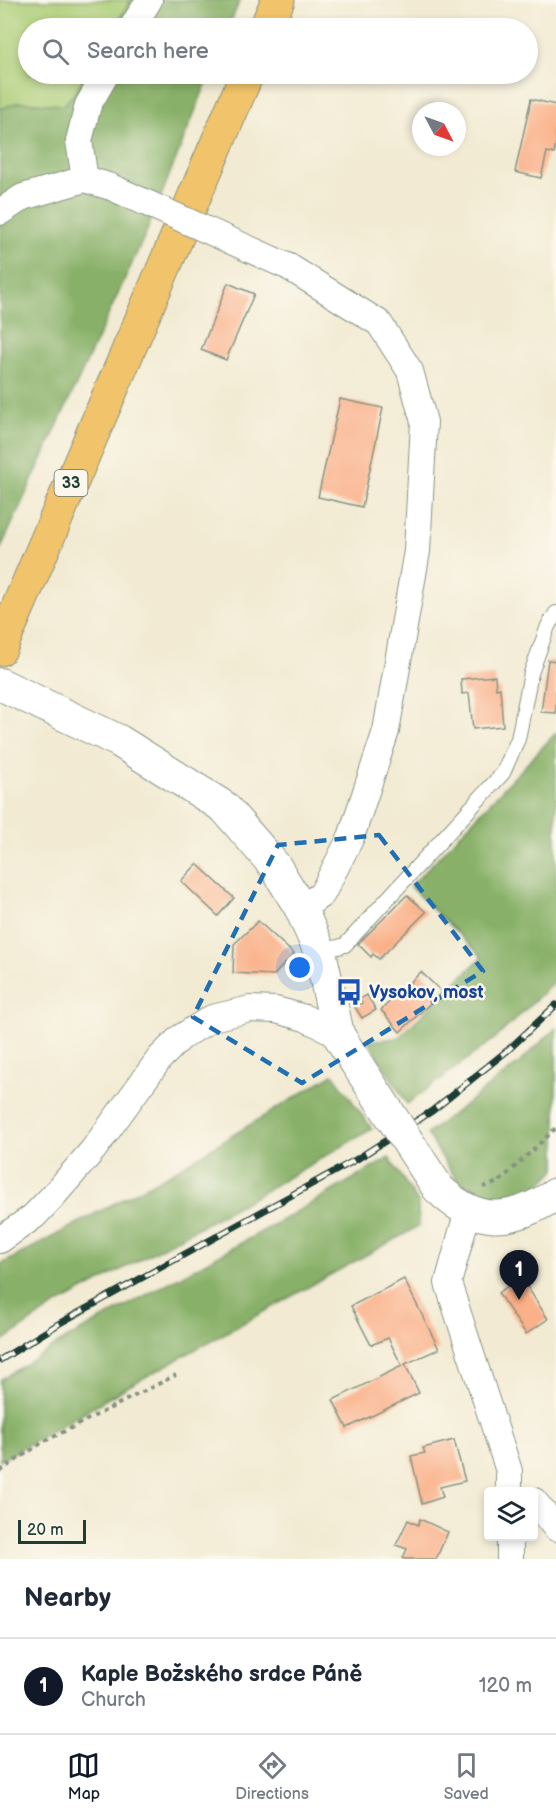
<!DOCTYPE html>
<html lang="en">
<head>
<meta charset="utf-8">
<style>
	:root { --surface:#fff; --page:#f6f6f7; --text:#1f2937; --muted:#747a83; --line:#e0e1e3; --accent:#111827 }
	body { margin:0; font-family:"Balsamiq Sans",sans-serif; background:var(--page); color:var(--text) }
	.controls { position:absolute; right:18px; bottom:18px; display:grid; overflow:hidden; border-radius:6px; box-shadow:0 3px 9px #0003 }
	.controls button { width:54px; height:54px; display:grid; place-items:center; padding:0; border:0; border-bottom:2px solid var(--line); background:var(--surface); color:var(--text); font:30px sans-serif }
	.compass { position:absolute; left:412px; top:102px; width:54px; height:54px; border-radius:50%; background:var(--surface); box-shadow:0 3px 9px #0003; rotate:131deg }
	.scale { position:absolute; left:18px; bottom:15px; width:68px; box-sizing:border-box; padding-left:6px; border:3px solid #1f3d34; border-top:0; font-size:16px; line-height:21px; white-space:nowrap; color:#1f3d34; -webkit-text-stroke:4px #fbf7ec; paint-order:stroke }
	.you { position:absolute; left:300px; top:968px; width:21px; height:21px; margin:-15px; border:4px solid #fff; border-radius:50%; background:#1a73e8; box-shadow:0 0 0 9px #1a73e833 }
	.badge { display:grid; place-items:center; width:39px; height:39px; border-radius:50%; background:var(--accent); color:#fff; font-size:20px; font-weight:700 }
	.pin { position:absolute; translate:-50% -50px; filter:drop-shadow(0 2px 3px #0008) }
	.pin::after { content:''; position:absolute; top:32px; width:21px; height:18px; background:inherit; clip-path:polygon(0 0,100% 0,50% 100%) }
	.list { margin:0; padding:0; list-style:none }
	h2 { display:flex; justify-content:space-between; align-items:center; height:78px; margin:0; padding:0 24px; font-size:26px }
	h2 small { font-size:20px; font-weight:400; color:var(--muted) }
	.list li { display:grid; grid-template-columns:39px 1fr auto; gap:18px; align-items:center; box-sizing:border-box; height:96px; padding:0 24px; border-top:2px solid var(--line) }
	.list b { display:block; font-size:22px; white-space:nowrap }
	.list p { margin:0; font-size:20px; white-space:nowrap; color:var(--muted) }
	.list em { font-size:20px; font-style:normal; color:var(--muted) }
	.icon { flex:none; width:33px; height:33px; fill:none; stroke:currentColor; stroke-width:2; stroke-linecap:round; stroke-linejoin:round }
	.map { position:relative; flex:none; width:556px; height:1559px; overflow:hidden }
	.search { position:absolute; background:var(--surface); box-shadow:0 3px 9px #0003; left:18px; right:18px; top:18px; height:66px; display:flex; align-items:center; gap:15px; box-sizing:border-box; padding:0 21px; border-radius:33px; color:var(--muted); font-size:22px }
	.sheet { height:174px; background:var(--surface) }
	nav { display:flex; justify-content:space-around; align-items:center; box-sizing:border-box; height:84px; border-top:2px solid var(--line); background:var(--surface); font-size:16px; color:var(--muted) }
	nav a { display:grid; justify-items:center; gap:3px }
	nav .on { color:var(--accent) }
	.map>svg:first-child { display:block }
	.green { fill:#abcd76; stroke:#658555; stroke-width:1.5 }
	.forest { fill:#88b067; stroke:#54764e; stroke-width:1.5 }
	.building { fill:#fab088 }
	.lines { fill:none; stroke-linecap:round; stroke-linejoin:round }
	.service-casing { stroke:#889483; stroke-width:16 }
	.minor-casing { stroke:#889483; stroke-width:28 }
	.tertiary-casing { stroke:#889483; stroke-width:34 }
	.primary-casing { stroke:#889483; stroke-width:35 }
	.path { stroke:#889483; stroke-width:4; stroke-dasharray:4.5 4.5; stroke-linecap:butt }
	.service { stroke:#fff; stroke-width:14 }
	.minor { stroke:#fff; stroke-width:26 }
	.tertiary { stroke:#fff; stroke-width:32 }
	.primary { stroke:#f1c36a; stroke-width:33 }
	.rail-casing { stroke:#1f3d34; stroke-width:7 }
	.rail { stroke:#fbf7ec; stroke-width:4.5; stroke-dasharray:14; stroke-linecap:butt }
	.minor-bridge-casing { stroke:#889483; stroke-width:28; stroke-linecap:butt }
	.tertiary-bridge-casing { stroke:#889483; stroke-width:34; stroke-linecap:butt }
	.minor-bridge { stroke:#fff; stroke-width:26 }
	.tertiary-bridge { stroke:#fff; stroke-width:32 }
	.marked { fill:none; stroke:#1f6fb2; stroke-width:4.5; stroke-dasharray:12 8; stroke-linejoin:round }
	.labels { text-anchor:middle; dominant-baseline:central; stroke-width:5; stroke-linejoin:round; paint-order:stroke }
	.shield { fill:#fbf7ec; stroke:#61756b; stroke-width:1.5 }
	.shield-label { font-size:16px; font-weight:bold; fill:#1f3d34 }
	.transit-label { font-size:18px; font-weight:bold; fill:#164399; stroke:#fbf7ec; text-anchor:start }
</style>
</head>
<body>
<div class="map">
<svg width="556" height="1559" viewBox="0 0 556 1559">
	<rect width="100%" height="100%" fill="#fbf7ec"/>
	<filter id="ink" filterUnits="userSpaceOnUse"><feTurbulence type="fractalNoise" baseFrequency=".0167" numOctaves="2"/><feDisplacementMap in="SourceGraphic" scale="12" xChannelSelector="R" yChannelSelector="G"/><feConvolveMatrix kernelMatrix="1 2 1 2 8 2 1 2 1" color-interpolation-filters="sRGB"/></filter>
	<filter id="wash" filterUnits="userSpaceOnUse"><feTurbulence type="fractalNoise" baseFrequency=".008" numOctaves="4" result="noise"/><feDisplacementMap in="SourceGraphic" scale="24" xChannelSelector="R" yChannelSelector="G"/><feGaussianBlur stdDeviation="1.35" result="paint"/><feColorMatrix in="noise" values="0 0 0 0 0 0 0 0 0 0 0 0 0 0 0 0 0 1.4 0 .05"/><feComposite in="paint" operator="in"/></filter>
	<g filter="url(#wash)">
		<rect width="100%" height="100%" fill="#f2ead2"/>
		<path class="green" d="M 0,0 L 131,0 L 114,28 L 28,28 L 28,74 L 87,74 L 74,94 L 64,105 L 19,102 L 0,109 Z"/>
		<path class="forest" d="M 131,0 L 240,0 L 228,28 L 114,28 Z
			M 87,74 L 210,74 L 146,233 L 0,550 L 0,109 L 19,102 L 64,105 L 74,94 Z
			M 556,733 L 556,980 L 497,1037 L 407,1104 L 368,1041 L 398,1038 L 482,957 L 410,887 Z
			M 556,1028 L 556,1169 L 529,1195 L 489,1196 L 456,1179 L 427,1134 L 519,1063 Z
			M 333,1074 L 372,1129 L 256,1196 L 51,1308 L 0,1343 L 0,1265 L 171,1173 Z
			M 389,1158 L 418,1202 L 419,1226 L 129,1386 L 0,1461 L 0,1380 L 68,1338 L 272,1226 Z"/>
		<g id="blocks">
			<path class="building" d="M 531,99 L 556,105 L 556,143 L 554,154 L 547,152 L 541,178 L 515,172 Z
				M 228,283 L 254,294 L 226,360 L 201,350 Z
				M 340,399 L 383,408 L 362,507 L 318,497 Z
				M 548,660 L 556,661 L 556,713 L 541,712 Z
				M 495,676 L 496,689 L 500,688 L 503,726 L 473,729 L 469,693 L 462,694 L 461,679 Z
				M 197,864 L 234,898 L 218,916 L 181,881 Z
				M 407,895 L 426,912 L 379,959 L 373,954 L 371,957 L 358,944 Z
				M 258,921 L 294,954 L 274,975 L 233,973 L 234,944 Z
				M 421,972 L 442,992 L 400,1032 L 381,1010 Z
				M 367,995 L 376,1010 L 362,1018 L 355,1007 L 362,1003 L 360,999 Z
				M 521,1277 L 548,1319 L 526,1334 L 498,1293 Z
				M 404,1279 L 439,1349 L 405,1364 L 419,1393 L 347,1428 L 333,1400 L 402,1366 L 388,1338 L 371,1345 L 351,1306 Z
				M 454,1440 L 465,1481 L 440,1487 L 443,1497 L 422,1504 L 411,1456 L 425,1453 L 423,1448 Z
				M 420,1519 L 448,1532 L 436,1559 L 404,1559 L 403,1558 L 407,1549 L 396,1545 L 408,1520 L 418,1525 Z"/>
		</g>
	</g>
	<g filter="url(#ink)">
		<use href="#blocks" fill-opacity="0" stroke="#889483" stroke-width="1.5"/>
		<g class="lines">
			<defs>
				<path id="service" d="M 320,952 L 345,945 L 503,773 L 518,739 L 531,673 L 548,626 L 556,613"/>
				<path id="minor" d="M 132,28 L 149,0
					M 85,179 L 79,141 L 88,105 L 106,74
					M 0,212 L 23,197 L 85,179 L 111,187
					M 289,267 L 379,323 L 410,371 L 424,422 L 417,551 L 386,731 L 351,837 L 322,894 L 301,909
					M 468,1210 L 448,1283 L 509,1471 L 509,1492
					M 0,1240 L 34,1216 L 53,1196 L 93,1150 L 160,1058 L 180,1038 L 212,1018 L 250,1009 L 276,1010 L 305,1018 L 338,1034
					M 534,1501 L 556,1528
					M 510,1536 L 510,1559"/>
				<path id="tertiary" d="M 0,684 L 119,741 L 224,807 L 275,866 L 301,909 L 320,952 L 338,1034 L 349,1052
					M 438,1188 C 477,1227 513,1223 556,1194"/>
				<path id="primary" d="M 266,28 L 278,0
					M 0,649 L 247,74"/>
			</defs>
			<use href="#service" class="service-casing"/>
			<use href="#minor" class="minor-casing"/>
			<use href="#tertiary" class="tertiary-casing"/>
			<use href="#primary" class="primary-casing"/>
			<path class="path" d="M 483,1187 L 499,1182 L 556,1128
				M 0,1471 L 43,1442 L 176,1375"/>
			<use href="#service" class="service"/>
			<use href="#minor" class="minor"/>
			<use href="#tertiary" class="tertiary"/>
			<use href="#primary" class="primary"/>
			<defs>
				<path id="rail" d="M 0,1360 L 60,1323 L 357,1159 L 432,1111 L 508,1050 L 556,1005"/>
			</defs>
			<use href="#rail" class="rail-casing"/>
			<use href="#rail" class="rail"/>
			<defs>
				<path id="minor-bridge" d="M 111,187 L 289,267"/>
				<path id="tertiary-bridge" d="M 349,1052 L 438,1188"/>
			</defs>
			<use href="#minor-bridge" class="minor-bridge-casing"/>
			<use href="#tertiary-bridge" class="tertiary-bridge-casing"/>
			<use href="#minor-bridge" class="minor-bridge"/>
			<use href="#tertiary-bridge" class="tertiary-bridge"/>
		</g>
	</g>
	<path class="marked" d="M 379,835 L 483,971 L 302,1083 L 193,1017 L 278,845 Z"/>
	<defs>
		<symbol id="bus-bare" viewBox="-9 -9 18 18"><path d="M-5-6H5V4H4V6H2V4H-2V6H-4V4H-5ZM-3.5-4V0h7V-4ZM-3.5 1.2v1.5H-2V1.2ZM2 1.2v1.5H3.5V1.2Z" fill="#1a4fb4" stroke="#fbf7ec" stroke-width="2.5" paint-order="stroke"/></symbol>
	</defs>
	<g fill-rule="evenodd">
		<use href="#bus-bare" x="330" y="973" width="38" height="38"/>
	</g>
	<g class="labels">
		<rect class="shield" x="54.5" y="470" width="33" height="26" rx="4.5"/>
		<g class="shield-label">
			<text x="71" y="483">33</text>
		</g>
		<g class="transit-label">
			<text x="369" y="992">Vysokov, most</text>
		</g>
	</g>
</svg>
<div class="controls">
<button><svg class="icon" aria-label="layers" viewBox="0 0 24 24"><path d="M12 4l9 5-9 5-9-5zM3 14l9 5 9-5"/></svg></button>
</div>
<svg class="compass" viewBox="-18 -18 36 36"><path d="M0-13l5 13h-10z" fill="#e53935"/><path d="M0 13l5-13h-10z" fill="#747a83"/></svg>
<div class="scale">20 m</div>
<div class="you"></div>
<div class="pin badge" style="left:519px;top:1300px">1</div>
<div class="search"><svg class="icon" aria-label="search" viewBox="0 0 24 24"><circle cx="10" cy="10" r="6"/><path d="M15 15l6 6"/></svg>Search here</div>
</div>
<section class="sheet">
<h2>Nearby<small></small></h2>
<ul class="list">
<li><span class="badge">1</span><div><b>Kaple Božského srdce Páně</b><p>Church</p></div><em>120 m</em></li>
</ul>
</section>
<nav>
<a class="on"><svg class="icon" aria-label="map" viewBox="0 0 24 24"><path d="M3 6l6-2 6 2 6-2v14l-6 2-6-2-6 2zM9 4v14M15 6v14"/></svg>Map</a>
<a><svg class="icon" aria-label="directions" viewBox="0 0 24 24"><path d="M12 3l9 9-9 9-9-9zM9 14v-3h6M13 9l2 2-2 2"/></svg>Directions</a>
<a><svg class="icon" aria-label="saved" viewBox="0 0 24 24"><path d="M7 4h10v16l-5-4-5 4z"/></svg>Saved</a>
</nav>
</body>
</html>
